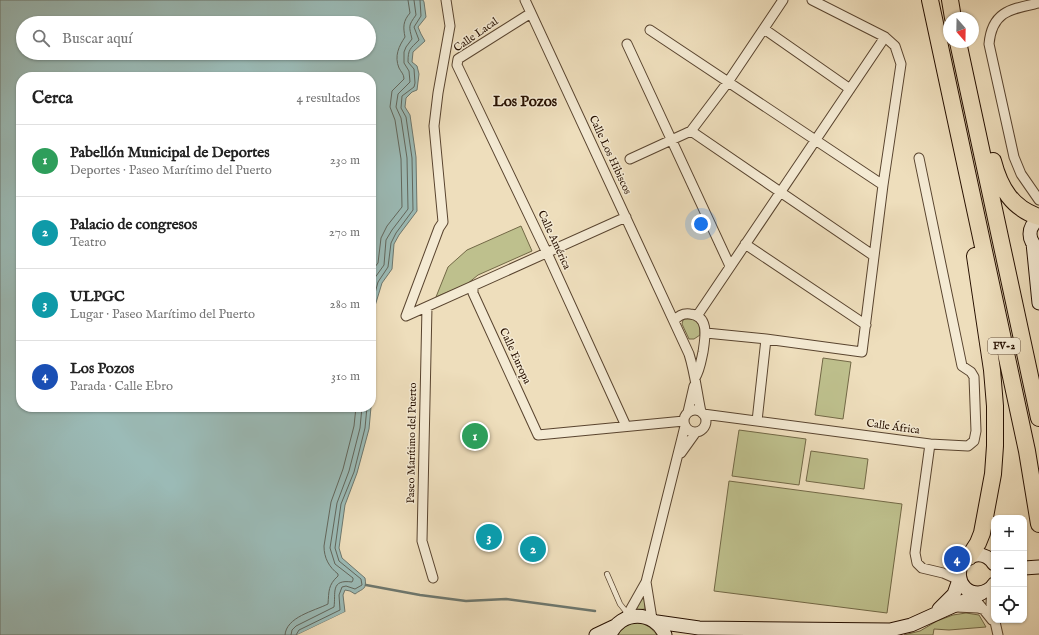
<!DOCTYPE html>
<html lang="es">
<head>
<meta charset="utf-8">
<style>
	:root { --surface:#fff; --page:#f6f6f6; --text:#222; --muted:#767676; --line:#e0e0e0; --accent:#2563eb }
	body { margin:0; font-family:"IM FELL English",serif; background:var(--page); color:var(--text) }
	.controls { position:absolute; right:12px; bottom:12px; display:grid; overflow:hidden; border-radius:8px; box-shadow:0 1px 3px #0004 }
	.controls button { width:36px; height:36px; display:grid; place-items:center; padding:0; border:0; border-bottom:1px solid var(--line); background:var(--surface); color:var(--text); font:20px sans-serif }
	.compass { position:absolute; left:943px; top:12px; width:36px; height:36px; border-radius:50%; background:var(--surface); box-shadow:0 1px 3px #0004; rotate:160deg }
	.you { position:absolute; left:701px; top:224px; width:14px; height:14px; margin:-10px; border:3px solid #fff; border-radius:50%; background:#1a73e8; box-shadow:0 0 0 6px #1a73e833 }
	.badge { display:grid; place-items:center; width:26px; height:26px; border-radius:50%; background:var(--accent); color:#fff; font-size:13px; font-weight:700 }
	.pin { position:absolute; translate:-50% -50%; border:2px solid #fff; box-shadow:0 1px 4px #0006 }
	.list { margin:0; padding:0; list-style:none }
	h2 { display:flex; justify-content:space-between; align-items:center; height:52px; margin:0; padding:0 16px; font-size:17px }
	h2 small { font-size:13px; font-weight:400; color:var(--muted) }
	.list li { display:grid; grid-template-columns:26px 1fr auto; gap:12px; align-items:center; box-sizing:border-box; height:72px; padding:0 16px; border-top:1px solid var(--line) }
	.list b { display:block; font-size:15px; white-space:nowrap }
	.list p { margin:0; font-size:13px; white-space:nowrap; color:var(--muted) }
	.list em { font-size:13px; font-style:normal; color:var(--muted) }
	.icon { flex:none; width:22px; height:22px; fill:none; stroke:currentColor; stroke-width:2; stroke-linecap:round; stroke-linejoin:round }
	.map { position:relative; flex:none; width:1039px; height:635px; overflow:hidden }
	.search { position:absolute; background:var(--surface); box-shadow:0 1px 3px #0004; left:16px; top:16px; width:360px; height:44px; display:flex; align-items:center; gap:10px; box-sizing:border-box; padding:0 14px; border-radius:22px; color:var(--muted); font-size:15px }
	.panel { position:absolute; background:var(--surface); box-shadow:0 1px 3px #0004; left:16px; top:72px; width:360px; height:340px; border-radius:16px }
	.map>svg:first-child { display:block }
	.green { fill:#bec08d; stroke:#726846 }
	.water { fill:#9bbbb7; stroke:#6d776e; fill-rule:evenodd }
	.pier { fill:#eedebc }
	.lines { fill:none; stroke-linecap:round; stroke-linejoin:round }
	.shore { stroke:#61665c; stroke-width:1 }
	.stream { stroke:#6d776e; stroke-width:2.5 }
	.lane-casing { stroke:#59442f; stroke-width:6 }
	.street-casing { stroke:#59442f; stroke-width:11 }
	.secondary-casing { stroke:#271000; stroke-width:15 }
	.highway-casing { stroke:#271000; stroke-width:18 }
	.lane { stroke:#f4ead3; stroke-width:4.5 }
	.street { stroke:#f4ead3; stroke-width:9 }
	.secondary { stroke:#f4ead3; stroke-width:13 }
	.highway { stroke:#eedebc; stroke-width:16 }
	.labels { text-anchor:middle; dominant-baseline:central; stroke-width:3; stroke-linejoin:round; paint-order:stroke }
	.shield { fill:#f4ead3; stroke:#64513f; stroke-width:1 }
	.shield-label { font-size:10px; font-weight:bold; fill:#271000 }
	.street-label { font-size:11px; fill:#271000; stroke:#f4ead3 }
	.district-label { font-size:15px; font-weight:bold; fill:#271000; stroke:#f4ead3 }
</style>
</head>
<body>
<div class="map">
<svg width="1039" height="635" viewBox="0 0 1039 635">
	<rect width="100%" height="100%" fill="#eedebc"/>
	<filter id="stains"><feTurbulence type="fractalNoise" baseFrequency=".005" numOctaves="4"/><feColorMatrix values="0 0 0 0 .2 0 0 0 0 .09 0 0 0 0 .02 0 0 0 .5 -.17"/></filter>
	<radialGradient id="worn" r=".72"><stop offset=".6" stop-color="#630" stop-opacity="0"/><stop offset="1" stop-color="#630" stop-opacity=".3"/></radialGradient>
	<path class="green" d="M 521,226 L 532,251 L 478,275 L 467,284 L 436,297 L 448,267 L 467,250 Z
		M 685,319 C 697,318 700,322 700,335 L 694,339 L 689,339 L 682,324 L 683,320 Z
		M 823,358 L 851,362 L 843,419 L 815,415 Z
		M 739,430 L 806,439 L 799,485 L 732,476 Z
		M 811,451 L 868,459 L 864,489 L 806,481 Z
		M 729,481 L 902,504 L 887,613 L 714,591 Z
		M 644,596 L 645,609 L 637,610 L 636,609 Z
		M 966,613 L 979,615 L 986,627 L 949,630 L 934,629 L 933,635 L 904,635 L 920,631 L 937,621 L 953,615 Z
		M 639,622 C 647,625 652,628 657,635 L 618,635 C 623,626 629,623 639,622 Z"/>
	<path class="water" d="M 0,0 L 423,0 L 424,2 L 426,17 L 418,27 L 421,34 L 425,41 L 413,52 L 412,62 L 417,66 L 419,74 L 417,90 L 412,92 L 406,98 L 405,107 L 410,115 L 416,157 L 417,211 L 399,235 L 394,244 L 392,269 L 382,283 L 371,319 L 374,361 L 371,403 L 371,77 L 21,77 L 21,407 L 371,407 L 369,429 L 357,473 L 345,505 L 339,548 L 342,558 L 365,578 C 367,590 363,588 355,594 L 350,591 L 345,590 L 343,595 L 345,612 L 297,635 L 0,635 ZM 23,23 L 369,23 L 369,53 L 23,53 Z"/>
	<path class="pier" d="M 347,611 L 346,614 L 301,635 L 297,635 Z"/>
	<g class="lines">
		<path class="shore" d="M 371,272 L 378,263 L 381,238 L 387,226 L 402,207 L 401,159 L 395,120 L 390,107 L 392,91 L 404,79 C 404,74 401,72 399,68 C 394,56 399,46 405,37 C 403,27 403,21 410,13 L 408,0
			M 371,289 L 374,279 L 384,265 L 386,240 L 392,230 L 408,209 L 407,158 L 401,118 L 396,107 L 398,94 L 410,82 L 409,71 L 404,63 L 404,52 L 406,47 L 412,39 C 409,26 408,26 416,15 L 414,0
			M 371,308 L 378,282 L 388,267 L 391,243 L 396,233 L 413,210 L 412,158 L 406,117 L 401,108 L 402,96 L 414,87 L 415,83 L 414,69 L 408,62 C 408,49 410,49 419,40 L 414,27 L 421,16 L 420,0
			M 285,635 C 286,617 314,611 328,604 C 329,591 328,585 338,576 L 338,574 C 329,567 324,558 324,546 L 331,502 L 343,469 L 354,426 L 356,407
			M 291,635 L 292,630 L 296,626 L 334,607 C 336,593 330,579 352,582 L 353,580 L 353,578 L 335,564 L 330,548 L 337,503 L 349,471 L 360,428 L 362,407
			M 296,635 L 299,630 L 340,610 L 339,595 L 342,587 L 346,586 L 355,589 L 362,585 L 361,579 L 339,561 L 335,548 L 341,504 L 354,472 L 365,428 L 367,407"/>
		<path class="stream" d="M 366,585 L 420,595 L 466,601 L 506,599 L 595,611"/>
		<defs>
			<path id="lane" d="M 607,574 L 620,604 L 628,614"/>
			<path id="street" d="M 525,0 L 689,354 C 695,373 697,393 701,412
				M 531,13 L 458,59 L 457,65 L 547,253 L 626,426
				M 764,29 L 850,89
				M 650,30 L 883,185
				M 627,44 L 730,266
				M 691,131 L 874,256
				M 630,159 L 691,131 L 728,82 L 783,0
				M 1039,200 L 1021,174 L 1014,157 L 989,44 C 992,11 1011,9 1039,3
				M 745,244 L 866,325
				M 473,286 L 473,293 L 538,435 L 684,421
				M 427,307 L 422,541 L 433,578
				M 406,316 L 439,228 L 443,222 L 434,126 L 438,93 L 450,26 L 446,0
				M 406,316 L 626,217
				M 697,316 L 885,37
				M 674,321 C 678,316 683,313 690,314 C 710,316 705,338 703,352 C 701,361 700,370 695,378
				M 706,333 L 766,339 L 862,352 L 883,185 L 901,64 L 895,46 L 885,37 L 812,0
				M684 421a11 11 0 1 1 22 0a11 11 0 1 1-22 0Z
				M 688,412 L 694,386
				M 703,414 L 930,444 L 968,446 L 974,441 L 976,431 L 974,377 L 971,372 L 962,366 L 919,158
				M 757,421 L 766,339
				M 930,444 L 915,553 L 917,563 L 922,568 L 943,573 L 959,580
				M 681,453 L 696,432
				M 646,582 L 652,619
				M 992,586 L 991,604 L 998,635
				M 971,594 L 992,620
				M 956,607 L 978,608 L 985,610
				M 623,620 L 628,614 L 646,582 L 685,426"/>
			<path id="secondary" d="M 1033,243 L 1039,303
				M 1039,249 C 1027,241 1027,227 1039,219
				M 994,564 C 990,558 983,554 976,555 C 952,558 955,594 979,593 C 985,592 991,589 994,584
				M 1024,568 L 1039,567
				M 939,609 L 954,594 L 959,580
				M 657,622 L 699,628 L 890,630 L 911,625 L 982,593
				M 596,635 L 615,626
				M 610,635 C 620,610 655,610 665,635"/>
			<path id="highway" d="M 930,0 L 1027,451 L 1039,524
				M 950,0 L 953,18
				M 958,42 L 1039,418
				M 993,161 C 1000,188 1012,208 1039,217
				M 969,557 L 978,543 L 982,533 L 993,474 L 995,446 L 995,406 L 992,370 L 975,256"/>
		</defs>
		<use href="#lane" class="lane-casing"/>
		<use href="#street" class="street-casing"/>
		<use href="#secondary" class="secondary-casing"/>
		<use href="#highway" class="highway-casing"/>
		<use href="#lane" class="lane"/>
		<use href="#street" class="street"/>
		<use href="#secondary" class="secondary"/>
		<use href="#highway" class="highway"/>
	</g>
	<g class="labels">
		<rect class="shield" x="988" y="338" width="32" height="16" rx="3"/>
		<g class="shield-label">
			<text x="1004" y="346">FV-2</text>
		</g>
		<g class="street-label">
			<text transform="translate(476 35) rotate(-35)">Calle Lacal</text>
			<text transform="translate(610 155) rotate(65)">Calle Los Hibiscos</text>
			<text transform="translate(554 240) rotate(65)">Calle América</text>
			<text transform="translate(515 356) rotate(65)">Calle Europa</text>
			<text transform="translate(893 427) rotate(8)">Calle África</text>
			<text transform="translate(412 443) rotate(-89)">Paseo Marítimo del Puerto</text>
		</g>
		<g class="district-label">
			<text x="525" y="101">Los Pozos</text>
		</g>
	</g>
	<rect width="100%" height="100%" filter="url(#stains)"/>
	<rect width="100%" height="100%" fill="url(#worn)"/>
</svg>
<div class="controls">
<button>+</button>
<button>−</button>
<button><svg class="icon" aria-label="locate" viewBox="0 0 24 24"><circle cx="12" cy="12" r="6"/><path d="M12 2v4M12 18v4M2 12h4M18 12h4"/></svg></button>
</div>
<svg class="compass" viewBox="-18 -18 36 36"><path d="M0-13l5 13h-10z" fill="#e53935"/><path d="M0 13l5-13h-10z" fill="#767676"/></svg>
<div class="you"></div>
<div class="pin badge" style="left:475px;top:436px;background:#2e9e5b">1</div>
<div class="pin badge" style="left:533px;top:549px;background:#0f9aa8">2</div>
<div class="pin badge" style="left:489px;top:537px;background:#0f9aa8">3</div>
<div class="pin badge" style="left:957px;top:559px;background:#1a4fb4">4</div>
<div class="search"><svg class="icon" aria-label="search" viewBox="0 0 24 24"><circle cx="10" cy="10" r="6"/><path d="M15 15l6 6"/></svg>Buscar aquí</div>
<section class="panel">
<h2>Cerca<small>4 resultados</small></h2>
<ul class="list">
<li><span class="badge" style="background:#2e9e5b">1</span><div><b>Pabellón Municipal de Deportes</b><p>Deportes · Paseo Marítimo del Puerto</p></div><em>230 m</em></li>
<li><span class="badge" style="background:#0f9aa8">2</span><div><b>Palacio de congresos</b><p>Teatro</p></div><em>270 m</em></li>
<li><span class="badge" style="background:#0f9aa8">3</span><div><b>ULPGC</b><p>Lugar · Paseo Marítimo del Puerto</p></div><em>280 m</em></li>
<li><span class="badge" style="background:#1a4fb4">4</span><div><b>Los Pozos</b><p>Parada · Calle Ebro</p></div><em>310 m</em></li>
</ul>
</section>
</div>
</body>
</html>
